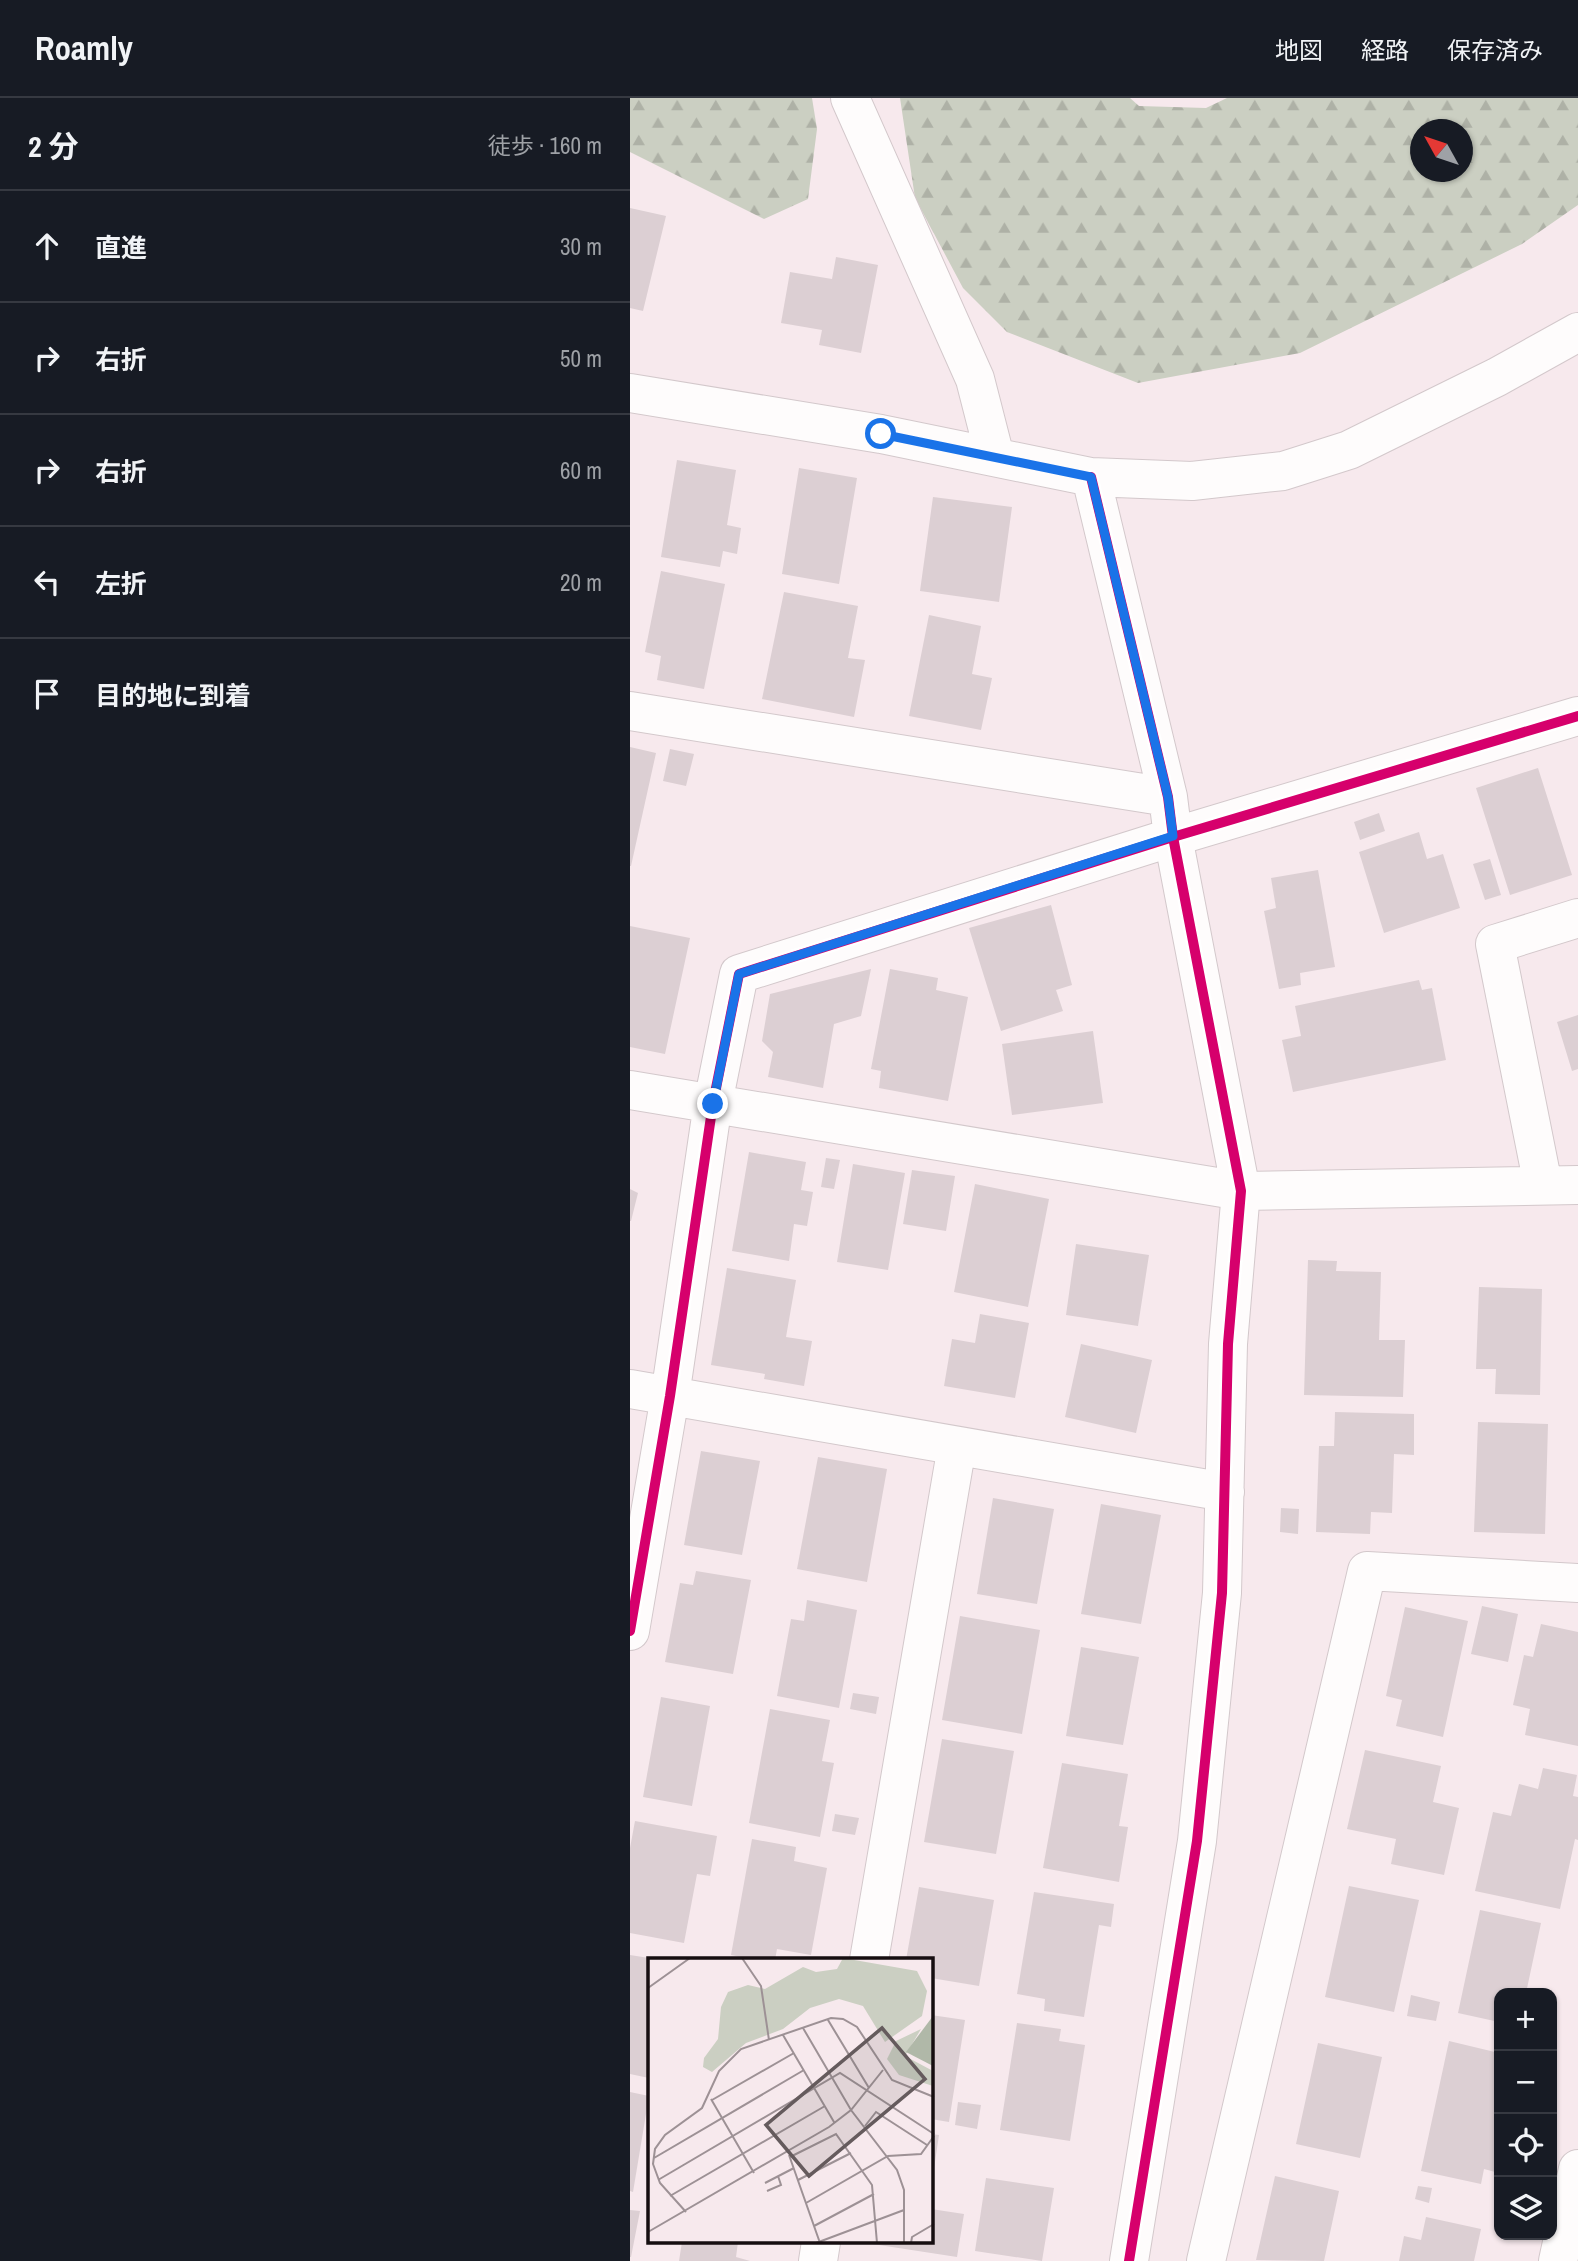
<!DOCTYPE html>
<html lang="ja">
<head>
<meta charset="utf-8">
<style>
	:root { --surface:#171b24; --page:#20242c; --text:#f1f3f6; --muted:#9ea1a6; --line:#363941 }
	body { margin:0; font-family:"Archivo Narrow","Noto Sans JP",sans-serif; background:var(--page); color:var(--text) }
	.controls { position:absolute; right:21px; bottom:21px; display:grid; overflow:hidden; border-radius:14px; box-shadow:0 2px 5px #0004 }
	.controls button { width:63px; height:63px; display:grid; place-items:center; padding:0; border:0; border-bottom:2px solid var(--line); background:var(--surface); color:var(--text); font:35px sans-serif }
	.compass { position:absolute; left:780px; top:21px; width:63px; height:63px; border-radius:50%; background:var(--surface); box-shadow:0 2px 5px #0004; rotate:310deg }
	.stop { position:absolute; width:21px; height:21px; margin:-16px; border:5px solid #1a73e8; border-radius:50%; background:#fff }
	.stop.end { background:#1a73e8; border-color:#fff; box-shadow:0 2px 7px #0008 }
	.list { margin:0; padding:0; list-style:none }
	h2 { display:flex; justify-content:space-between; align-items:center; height:91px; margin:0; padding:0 28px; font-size:30px }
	h2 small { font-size:23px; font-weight:400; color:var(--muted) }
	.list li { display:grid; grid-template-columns:46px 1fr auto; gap:21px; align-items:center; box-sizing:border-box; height:112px; padding:0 28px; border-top:2px solid var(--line) }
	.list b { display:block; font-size:26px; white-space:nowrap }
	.list em { font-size:23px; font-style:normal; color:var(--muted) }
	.icon { flex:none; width:38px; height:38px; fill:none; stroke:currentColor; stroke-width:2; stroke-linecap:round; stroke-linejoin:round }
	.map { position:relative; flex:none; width:948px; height:2163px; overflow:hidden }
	header { display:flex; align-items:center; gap:42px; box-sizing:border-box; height:98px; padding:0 35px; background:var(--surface); border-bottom:2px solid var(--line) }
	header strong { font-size:33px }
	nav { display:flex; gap:38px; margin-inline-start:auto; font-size:24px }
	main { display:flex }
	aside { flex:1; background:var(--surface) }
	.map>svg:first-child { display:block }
	.forest { fill:url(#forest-firs); fill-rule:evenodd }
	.building { fill:#dccfd3 }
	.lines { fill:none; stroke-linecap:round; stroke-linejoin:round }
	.minor-casing { stroke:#d3c8cb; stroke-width:40 }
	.minor { stroke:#fefcfc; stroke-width:38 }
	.cycleway-casing { stroke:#fff; stroke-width:15 }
	.cycleway { stroke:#d6006c; stroke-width:10 }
	.route { stroke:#1a73e8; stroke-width:9 }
	.inset-road { fill:none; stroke:#9d9195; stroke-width:2 }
	.view { fill:#655b5d; fill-opacity:0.15; stroke:#655b5d; stroke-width:3.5 }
	.inset-edge { fill:none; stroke:#160e10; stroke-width:3.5 }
</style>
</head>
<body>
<header>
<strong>Roamly</strong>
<nav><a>地図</a><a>経路</a><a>保存済み</a></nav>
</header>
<main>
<aside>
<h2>2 分<small>徒歩 · 160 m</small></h2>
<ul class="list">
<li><svg class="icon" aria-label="ahead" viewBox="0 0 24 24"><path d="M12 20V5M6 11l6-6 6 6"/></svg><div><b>直進</b></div><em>30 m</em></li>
<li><svg class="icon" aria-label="right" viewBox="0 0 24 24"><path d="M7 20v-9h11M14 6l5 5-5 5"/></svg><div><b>右折</b></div><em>50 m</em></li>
<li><svg class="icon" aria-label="right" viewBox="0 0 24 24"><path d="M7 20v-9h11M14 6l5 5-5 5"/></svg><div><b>右折</b></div><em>60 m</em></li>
<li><svg class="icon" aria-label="left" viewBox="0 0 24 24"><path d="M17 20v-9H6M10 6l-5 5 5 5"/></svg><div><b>左折</b></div><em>20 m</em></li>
<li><svg class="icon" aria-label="arrive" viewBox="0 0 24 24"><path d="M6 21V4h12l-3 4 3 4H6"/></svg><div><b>目的地に到着</b></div></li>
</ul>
</aside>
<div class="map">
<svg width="948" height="2163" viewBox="0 0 948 2163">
	<defs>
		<pattern id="forest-firs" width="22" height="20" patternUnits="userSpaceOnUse" patternTransform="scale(1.75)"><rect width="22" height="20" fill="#cbcfc2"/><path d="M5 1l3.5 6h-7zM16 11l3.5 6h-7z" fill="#aeb1a6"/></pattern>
	</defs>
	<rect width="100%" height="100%" fill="#f7e9ed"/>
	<path class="forest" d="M 0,0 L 182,0 L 187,31 L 178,101 L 134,121 L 0,54 Z
		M 270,0 L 500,0 L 509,8 L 576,10 L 597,0 L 948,0 L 948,107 L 892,146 L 670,255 L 508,285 L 377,234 L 333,190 L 285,100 ZM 790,32 L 832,32 L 832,74 L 790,74 Z"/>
	<path class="building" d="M 0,110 L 36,118 L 13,213 L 0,210 Z
		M 206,159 L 248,167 L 231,255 L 189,247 L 192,232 L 151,225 L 160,174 L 202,181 Z
		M 47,362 L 106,372 L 97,427 L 111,430 L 107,456 L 93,453 L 90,469 L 31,459 Z
		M 169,370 L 227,380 L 209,486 L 152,476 Z
		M 303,399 L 382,409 L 369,504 L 290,493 Z
		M 31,473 L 95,486 L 74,591 L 27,582 L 31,558 L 15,554 Z
		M 154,494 L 228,508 L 218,560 L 235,562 L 224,619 L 132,601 Z
		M 299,517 L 351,528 L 342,576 L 362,580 L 351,632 L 279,618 Z
		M 0,649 L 26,655 L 1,768 L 0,768 Z
		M 40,651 L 64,656 L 56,688 L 33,683 Z
		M 908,670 L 942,777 L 880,797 L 846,690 Z
		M 749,715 L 755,733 L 730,742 L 724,724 Z
		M 789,734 L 797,761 L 813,756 L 830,810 L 754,835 L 729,754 Z
		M 860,761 L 871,797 L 855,802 L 843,766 Z
		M 688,772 L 705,869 L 670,875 L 671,887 L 649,891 L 634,813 L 646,810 L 641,780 Z
		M 421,807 L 442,887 L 426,892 L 433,913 L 371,933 L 339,830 Z
		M 0,828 L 60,840 L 35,956 L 0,949 Z
		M 241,871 L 231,918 L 204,926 L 193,990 L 138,979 L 143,954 L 132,943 L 140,896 Z
		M 260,871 L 308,880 L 306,892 L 338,899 L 318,1003 L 249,990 L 251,973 L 241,971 Z
		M 789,882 L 792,892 L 802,890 L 816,962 L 663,994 L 652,942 L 671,938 L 665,908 Z
		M 948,917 L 948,971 L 942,973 L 927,924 Z
		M 463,933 L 473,1005 L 382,1017 L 372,946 Z
		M 119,1054 L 176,1064 L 171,1092 L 183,1094 L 177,1128 L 164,1126 L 159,1163 L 102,1153 Z
		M 196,1060 L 210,1062 L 204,1091 L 191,1089 Z
		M 223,1066 L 275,1075 L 258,1172 L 207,1164 Z
		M 282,1072 L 325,1078 L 316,1133 L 273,1126 Z
		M 345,1086 L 419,1101 L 398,1209 L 324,1194 Z
		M 0,1091 L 8,1095 L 1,1123 L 0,1123 Z
		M 446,1146 L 519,1157 L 508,1228 L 436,1217 Z
		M 678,1162 L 707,1163 L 706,1173 L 751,1174 L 749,1242 L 775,1242 L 773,1299 L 674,1297 Z
		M 97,1170 L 166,1182 L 156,1239 L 182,1243 L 174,1288 L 134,1281 L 135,1276 L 81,1267 Z
		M 849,1189 L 912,1191 L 910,1297 L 865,1296 L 866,1271 L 846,1271 Z
		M 350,1216 L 399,1225 L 385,1300 L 314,1288 L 322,1241 L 345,1245 Z
		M 451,1246 L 522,1262 L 506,1335 L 435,1319 Z
		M 705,1314 L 784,1316 L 784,1357 L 764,1356 L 762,1415 L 741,1414 L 740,1436 L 686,1434 L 689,1348 L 704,1348 Z
		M 848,1324 L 918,1326 L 915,1436 L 844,1434 Z
		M 71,1353 L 130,1363 L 112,1457 L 54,1447 Z
		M 188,1359 L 257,1371 L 237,1484 L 167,1471 Z
		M 363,1400 L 424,1411 L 407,1506 L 347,1496 Z
		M 471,1406 L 531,1417 L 511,1526 L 451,1516 Z
		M 651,1410 L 669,1411 L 668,1436 L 650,1434 Z
		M 66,1473 L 121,1482 L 103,1576 L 35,1564 L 50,1485 L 63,1487 Z
		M 177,1502 L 227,1512 L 209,1610 L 147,1598 L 161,1521 L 174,1523 Z
		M 852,1508 L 888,1516 L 878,1564 L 841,1556 Z
		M 775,1509 L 838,1523 L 813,1639 L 766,1628 L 772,1602 L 756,1598 Z
		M 330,1518 L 410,1532 L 392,1636 L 312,1622 Z
		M 911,1526 L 948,1534 L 948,1648 L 895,1637 L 900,1611 L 883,1607 L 894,1557 L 903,1559 Z
		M 451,1549 L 509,1559 L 493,1647 L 436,1638 Z
		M 223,1595 L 249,1599 L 246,1616 L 220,1611 Z
		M 31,1599 L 80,1608 L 62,1708 L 13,1699 Z
		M 140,1611 L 200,1622 L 192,1663 L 204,1665 L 190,1739 L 119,1725 Z
		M 312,1641 L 384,1653 L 366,1756 L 294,1744 Z
		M 735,1652 L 811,1668 L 803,1704 L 829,1710 L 814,1777 L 761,1766 L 766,1741 L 717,1731 Z
		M 432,1665 L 498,1676 L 489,1728 L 498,1729 L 489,1784 L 413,1770 Z
		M 913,1670 L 947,1677 L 943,1698 L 948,1699 L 948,1742 L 945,1741 L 930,1811 L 845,1793 L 863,1714 L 881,1718 L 889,1686 L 908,1691 Z
		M 205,1716 L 229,1720 L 225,1737 L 202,1733 Z
		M 5,1723 L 87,1738 L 80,1778 L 67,1776 L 54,1845 L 0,1835 L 0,1750 Z
		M 122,1741 L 166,1749 L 164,1763 L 197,1770 L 181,1857 L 147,1851 L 145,1862 L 127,1862 L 101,1857 Z
		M 719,1788 L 789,1802 L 764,1914 L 695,1899 Z
		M 289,1789 L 364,1802 L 349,1888 L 301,1880 L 301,1862 L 276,1862 Z
		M 404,1794 L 484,1806 L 481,1829 L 469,1827 L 454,1919 L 414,1913 L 415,1901 L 387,1896 Z
		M 850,1812 L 911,1825 L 896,1895 L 869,1895 L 869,1924 L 828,1915 Z
		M 0,1857 L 19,1860 L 19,1980 L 0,1976 Z
		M 781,1897 L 810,1904 L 806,1923 L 777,1918 Z
		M 301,1917 L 335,1922 L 319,2024 L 301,2021 Z
		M 387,1925 L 431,1931 L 429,1943 L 455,1947 L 440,2043 L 370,2032 Z
		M 819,1943 L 869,1955 L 869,2075 L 854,2071 L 851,2086 L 791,2073 Z
		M 688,1945 L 752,1959 L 730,2060 L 666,2046 Z
		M 0,1994 L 19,1998 L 3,2094 L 0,2093 Z
		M 328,2004 L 351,2007 L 347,2031 L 325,2027 Z
		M 301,2036 L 309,2037 L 303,2077 L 301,2077 Z
		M 645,2078 L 709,2093 L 694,2163 L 626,2162 Z
		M 356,2080 L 424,2090 L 412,2163 L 345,2153 Z
		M 788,2088 L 802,2090 L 799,2105 L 785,2101 Z
		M 301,2111 L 334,2116 L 327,2159 L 236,2145 L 301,2144 Z
		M 0,2112 L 10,2113 L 1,2159 L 0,2159 Z
		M 796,2119 L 851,2131 L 844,2163 L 769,2163 L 774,2138 L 791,2142 Z
		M 52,2144 L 108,2144 L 106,2159 L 120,2163 L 49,2163 Z"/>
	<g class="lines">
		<defs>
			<path id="minor" d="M 220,0 L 345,281 L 365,359
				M 0,295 L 251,336 L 461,379 L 562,383 L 653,373 L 719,352 L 867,279 L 948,234
				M 461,379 L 538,699 L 543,739 L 611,1093 L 598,1246 L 592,1495 L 567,1743 L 499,2163
				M 0,613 L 538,699
				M 0,992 L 611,1093 L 948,1087
				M 913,1087 L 865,846 L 948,820
				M 0,1291 L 595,1394
				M 0,1533 L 40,1298 L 83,1005 L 109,876 L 543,739 L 948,618
				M 239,1862 L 327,1348
				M 188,2163 L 191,2144
				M 576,2163 L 737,1473 L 948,1485
				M 928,2163 L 948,2071"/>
		</defs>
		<use href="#minor" class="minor-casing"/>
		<use href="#minor" class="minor"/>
		<defs>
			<path id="cycleway" d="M 461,379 L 538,699 L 543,739 L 611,1093 L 598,1246 L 592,1495 L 567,1743 L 499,2163
				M 0,1533 L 40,1298 L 83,1005 L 109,876 L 543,739 L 948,618"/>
		</defs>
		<use href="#cycleway" class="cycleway-casing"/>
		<use href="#cycleway" class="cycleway"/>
	</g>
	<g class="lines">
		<path class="route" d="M 83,1006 L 109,876 L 543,738 L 538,699 L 461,379 L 251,336"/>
	</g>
	<g transform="translate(18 1860)">
		<rect width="285" height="285" fill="#f7e9ed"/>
		<path d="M 195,0 L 269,13 L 279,33 L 274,58 L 237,84 L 215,48 L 191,41 L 162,50 L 135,71 L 98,85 L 64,114 L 55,109 L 56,100 L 70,81 L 73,49 L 80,34 L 100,27 L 117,31 L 155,9 L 168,14 L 189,11 ZM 273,71 L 257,98 L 285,113 L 285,128 L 251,117 L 239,101 L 248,83 Z" fill="#cbcfc2"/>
		<path d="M 285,58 L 286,108 L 285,108 L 258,94 Z" fill="#b0b8a8"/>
		<path class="inset-road" d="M 94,0 L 113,28 L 121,82M 0,30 L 42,0M 180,62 L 221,130M 155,70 L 203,152 L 249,212 L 256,232 L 256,285M 135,77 L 186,164M 63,141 L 106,215M 64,142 L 146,95M 217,168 L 228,154 L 279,187M 141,197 L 172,285M 142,199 L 188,176 L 224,227 L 229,285M 6,200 L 156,112M 10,222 L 192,115 L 286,176M 150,222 L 203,195M 117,225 L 146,210M 119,233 L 133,227 L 130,218M 22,238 L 177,148M 158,245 L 240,198 L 273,196 L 286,178M 38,254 L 12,225 L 5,206 L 7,191 L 17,177 L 54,150 L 71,113 L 93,91 L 183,60 L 195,61 L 209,69 L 244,122 L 286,139M 166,268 L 226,236M 0,274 L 181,169 L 203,152 L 235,112M 168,285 L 256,252M 263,285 L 264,279 L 286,266"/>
		<path class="view" d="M 234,70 L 277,121 L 161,218 L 118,167 Z"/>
		<rect width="285" height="285" class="inset-edge"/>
	</g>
</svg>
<div class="controls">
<button>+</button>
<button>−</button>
<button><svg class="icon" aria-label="locate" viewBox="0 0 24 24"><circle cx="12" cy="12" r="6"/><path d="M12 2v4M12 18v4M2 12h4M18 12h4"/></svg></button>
<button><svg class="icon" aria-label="layers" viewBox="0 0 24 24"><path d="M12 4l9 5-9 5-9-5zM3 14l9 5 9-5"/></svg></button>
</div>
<svg class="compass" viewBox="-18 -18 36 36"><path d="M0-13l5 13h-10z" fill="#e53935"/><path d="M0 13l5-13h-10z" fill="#9ea1a6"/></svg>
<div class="stop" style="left:251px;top:336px"></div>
<div class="stop end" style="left:83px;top:1006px"></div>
</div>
</main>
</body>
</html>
